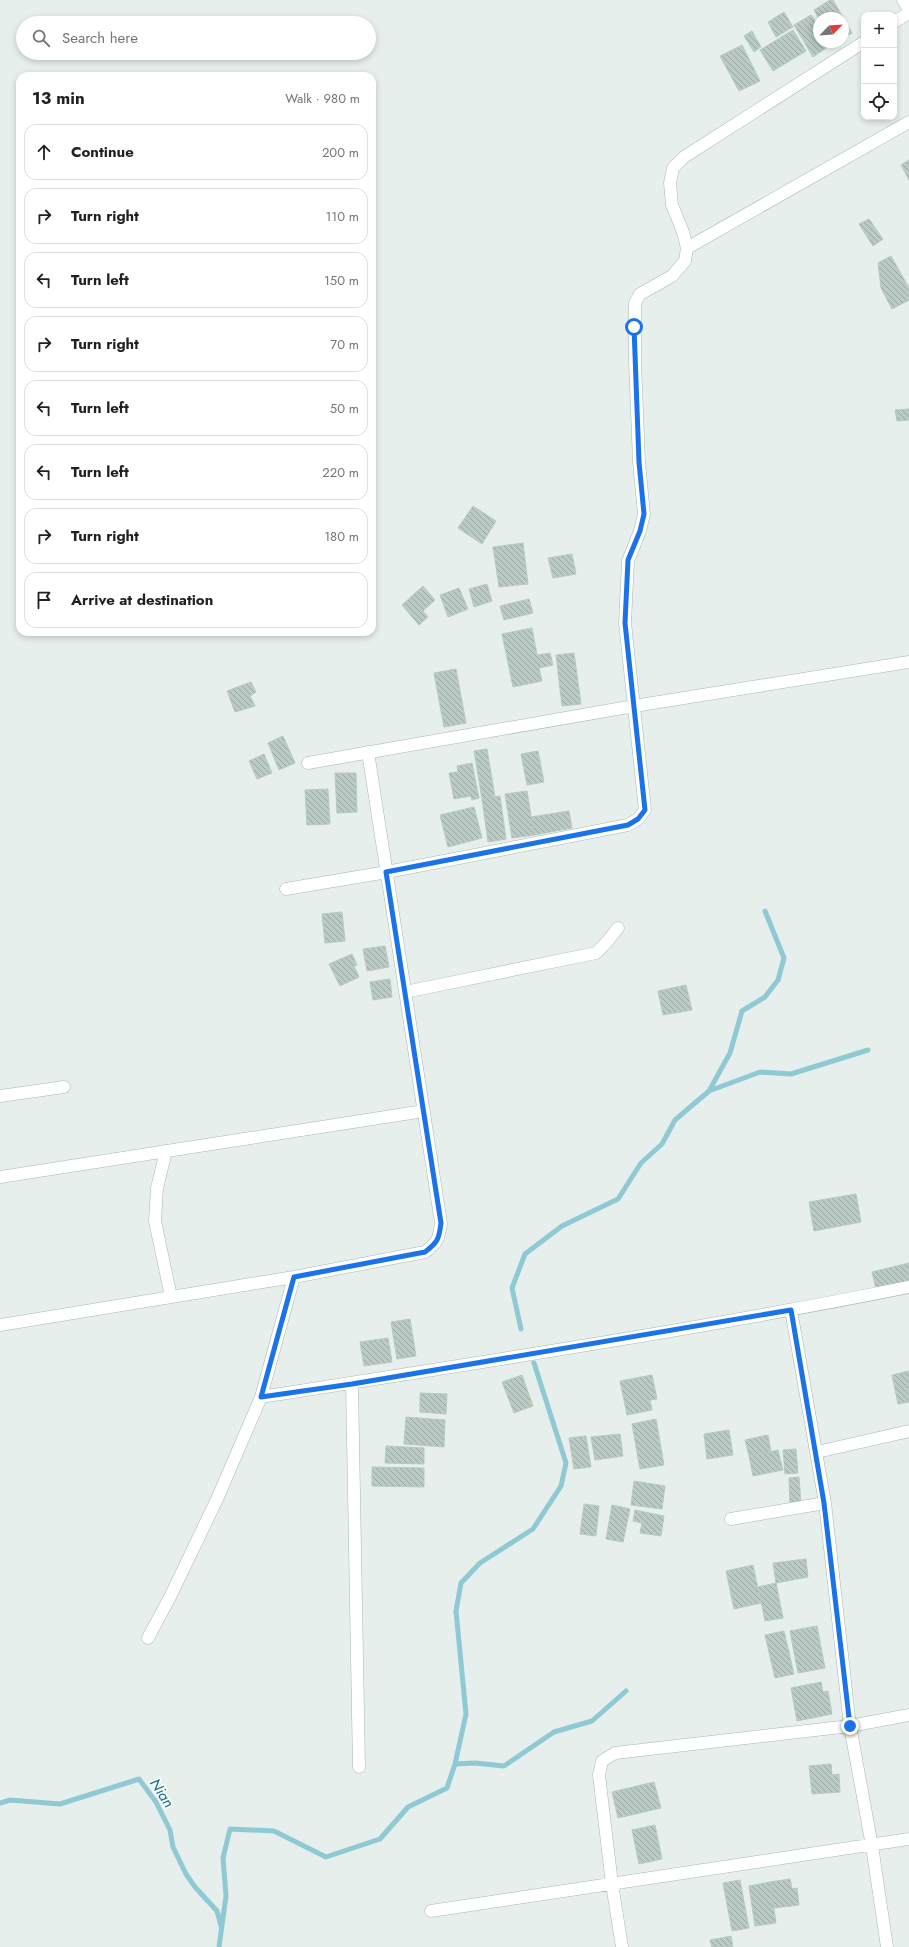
<!DOCTYPE html>
<html lang="en">
<head>
<meta charset="utf-8">
<style>
	:root { --surface:#fff; --page:#f6f6f6; --text:#202124; --muted:#757577; --line:#e0e0e0 }
	body { margin:0; font-family:Jost,sans-serif; background:var(--page); color:var(--text) }
	.controls { position:absolute; right:12px; top:12px; display:grid; overflow:hidden; border-radius:8px; box-shadow:0 2px 6px #0003 }
	.controls button { width:36px; height:36px; display:grid; place-items:center; padding:0; border:0; border-bottom:1px solid var(--line); background:var(--surface); color:var(--text); font:20px sans-serif }
	.compass { position:absolute; left:813px; top:12px; width:36px; height:36px; border-radius:50%; background:var(--surface); box-shadow:0 2px 6px #0003; rotate:65deg }
	.stop { position:absolute; width:12px; height:12px; margin:-9px; border:3px solid #1a73e8; border-radius:50%; background:#fff }
	.stop.end { background:#1a73e8; border-color:#fff; box-shadow:0 1px 4px #0008 }
	.list { margin:0; padding:0; list-style:none }
	h2 { display:flex; justify-content:space-between; align-items:center; height:52px; margin:0; padding:0 16px; font-size:17px }
	h2 small { font-size:13px; font-weight:400; color:var(--muted) }
	.list li { display:grid; grid-template-columns:26px 1fr auto; gap:12px; align-items:center; box-sizing:border-box; height:56px; margin:0 8px 8px; padding:0 8px; border:1px solid var(--line); border-radius:12px }
	.list b { display:block; font-size:15px; white-space:nowrap }
	.list em { font-size:13px; font-style:normal; color:var(--muted) }
	.icon { flex:none; width:22px; height:22px; fill:none; stroke:currentColor; stroke-width:2; stroke-linecap:round; stroke-linejoin:round }
	.map { position:relative; flex:none; width:909px; height:1947px; overflow:hidden }
	.search { position:absolute; background:var(--surface); box-shadow:0 2px 6px #0003; left:16px; top:16px; width:360px; height:44px; display:flex; align-items:center; gap:10px; box-sizing:border-box; padding:0 14px; border-radius:22px; color:var(--muted); font-size:15px }
	.panel { position:absolute; background:var(--surface); box-shadow:0 2px 6px #0003; left:16px; top:72px; width:360px; height:564px; border-radius:12px }
	.map>svg:first-child { display:block }
	.lines { fill:none; stroke-linecap:round; stroke-linejoin:round }
	.stream { stroke:#8ec9d4; stroke-width:5 }
	.building { fill:url(#building-back-hatch); stroke:#b8c9c2 }
	.minor-casing { stroke:#a8b8b2; stroke-width:13 }
	.minor { stroke:#fff; stroke-width:12 }
	.route { stroke:#1a73e8; stroke-width:5 }
	.labels { text-anchor:middle; dominant-baseline:central; stroke-width:3.5; stroke-linejoin:round; paint-order:stroke }
	.water-label { font-size:15px; font-style:italic; fill:#1c6f80; stroke:#f7fbf9 }
</style>
</head>
<body>
<div class="map">
<svg width="909" height="1947" viewBox="0 0 909 1947">
	<defs>
		<pattern id="building-back-hatch" width="6" height="6" patternUnits="userSpaceOnUse"><rect width="6" height="6" fill="#bbcac4"/><path d="M-1 5l2 2M0 0l6 6M5-1l2 2" fill="none" stroke="#98a6a0"/></pattern>
	</defs>
	<rect width="100%" height="100%" fill="#e6efeb"/>
	<g class="lines">
		<path class="stream" d="M 709,1091 L 760,1072 L 791,1074 L 868,1050
			M 521,1329 L 512,1288 L 525,1254 L 562,1226 L 618,1199 L 641,1163 L 662,1144 L 675,1120 L 709,1091 L 730,1053 L 742,1011 L 765,997 L 778,980 L 784,958 L 765,911
			M 455,1764 L 475,1763 L 504,1766 L 554,1732 L 592,1721 L 626,1691
			M 0,1803 L 10,1800 L 60,1804 L 139,1779 L 156,1802 L 170,1830 L 173,1847 L 186,1874 L 195,1887 L 217,1911 L 221,1926
			M 219,1947 L 226,1896 L 223,1858 L 230,1829 L 274,1831 L 326,1857 L 380,1839 L 408,1807 L 447,1788 L 455,1764 L 466,1714 L 456,1611 L 461,1583 L 480,1563 L 533,1529 L 561,1486 L 566,1463 L 534,1363"/>
	</g>
	<path class="building" d="M 830,0 L 833,0 L 852,33 L 843,38 L 843,18 L 819,18 L 814,10 Z
		M 784,12 L 793,27 L 776,37 L 768,22 Z
		M 811,15 L 819,27 L 819,42 L 822,42 L 826,48 L 813,57 L 794,25 Z
		M 793,30 L 806,51 L 773,71 L 760,50 Z
		M 752,31 L 761,47 L 754,52 L 744,36 Z
		M 742,45 L 760,81 L 739,91 L 720,56 Z
		M 909,160 L 909,180 L 901,165 Z
		M 869,219 L 883,239 L 873,246 L 859,224 Z
		M 891,256 L 909,288 L 909,300 L 892,309 L 881,288 L 878,263 Z
		M 909,409 L 909,420 L 897,421 L 895,410 Z
		M 473,506 L 496,521 L 482,544 L 458,528 Z
		M 523,543 L 528,584 L 499,587 L 493,547 Z
		M 572,554 L 576,574 L 553,578 L 548,558 Z
		M 487,584 L 492,601 L 474,607 L 469,589 Z
		M 423,586 L 435,600 L 423,611 L 428,617 L 419,625 L 402,605 Z
		M 459,588 L 468,609 L 448,617 L 440,595 Z
		M 529,599 L 533,613 L 504,620 L 500,606 Z
		M 532,628 L 537,655 L 550,653 L 553,665 L 539,668 L 542,681 L 513,687 L 502,634 Z
		M 574,653 L 581,704 L 562,706 L 556,655 Z
		M 456,669 L 466,723 L 444,727 L 434,673 Z
		M 251,682 L 256,692 L 250,696 L 255,706 L 235,712 L 227,691 Z
		M 283,736 L 295,763 L 279,770 L 268,743 Z
		M 487,749 L 495,797 L 482,799 L 474,751 Z
		M 538,751 L 544,782 L 527,785 L 521,754 Z
		M 264,754 L 272,773 L 257,779 L 249,761 Z
		M 472,763 L 479,798 L 472,800 L 471,796 L 454,799 L 449,773 L 458,772 L 457,766 Z
		M 335,773 L 356,773 L 357,812 L 337,813 Z
		M 328,789 L 330,824 L 307,825 L 305,790 Z
		M 527,791 L 534,835 L 512,838 L 505,794 Z
		M 500,796 L 506,839 L 488,842 L 482,799 Z
		M 474,807 L 482,838 L 448,847 L 440,815 Z
		M 569,811 L 572,828 L 534,835 L 531,817 Z
		M 342,912 L 345,941 L 325,943 L 322,914 Z
		M 385,946 L 389,967 L 367,971 L 363,949 Z
		M 352,954 L 357,965 L 354,966 L 359,977 L 340,986 L 329,964 Z
		M 390,979 L 392,997 L 373,1000 L 370,982 Z
		M 686,985 L 692,1010 L 663,1015 L 658,991 Z
		M 856,1194 L 861,1222 L 814,1231 L 809,1202 Z
		M 909,1263 L 909,1281 L 876,1289 L 872,1272 Z
		M 410,1319 L 416,1356 L 397,1359 L 391,1322 Z
		M 388,1338 L 392,1362 L 364,1366 L 360,1342 Z
		M 909,1371 L 909,1402 L 898,1404 L 892,1375 Z
		M 522,1375 L 533,1406 L 514,1413 L 502,1382 Z
		M 652,1375 L 657,1399 L 650,1400 L 652,1410 L 627,1415 L 620,1381 Z
		M 420,1393 L 447,1394 L 446,1414 L 420,1412 Z
		M 406,1417 L 445,1420 L 444,1447 L 404,1444 Z
		M 656,1419 L 664,1465 L 640,1469 L 632,1424 Z
		M 729,1430 L 733,1455 L 707,1459 L 704,1434 Z
		M 620,1434 L 623,1456 L 595,1460 L 591,1437 Z
		M 768,1435 L 771,1452 L 749,1456 L 745,1440 Z
		M 586,1436 L 591,1467 L 574,1469 L 569,1438 Z
		M 386,1446 L 424,1448 L 424,1464 L 385,1463 Z
		M 796,1449 L 798,1473 L 785,1474 L 783,1450 Z
		M 778,1450 L 783,1470 L 753,1476 L 749,1456 Z
		M 372,1467 L 424,1468 L 424,1487 L 372,1486 Z
		M 799,1477 L 801,1504 L 790,1505 L 789,1478 Z
		M 634,1481 L 665,1486 L 662,1509 L 631,1505 Z
		M 584,1504 L 599,1506 L 596,1536 L 580,1534 Z
		M 612,1505 L 630,1509 L 623,1542 L 606,1539 Z
		M 635,1510 L 664,1516 L 661,1536 L 640,1533 L 642,1523 L 633,1521 Z
		M 806,1559 L 808,1577 L 776,1583 L 773,1563 Z
		M 753,1565 L 761,1603 L 734,1609 L 726,1571 Z
		M 776,1583 L 783,1618 L 765,1621 L 758,1587 Z
		M 817,1626 L 825,1668 L 798,1673 L 790,1631 Z
		M 784,1631 L 794,1674 L 775,1678 L 765,1635 Z
		M 821,1682 L 823,1692 L 828,1691 L 832,1714 L 797,1721 L 791,1688 Z
		M 831,1764 L 832,1775 L 839,1774 L 840,1792 L 812,1794 L 809,1766 Z
		M 654,1782 L 661,1808 L 618,1818 L 612,1792 Z
		M 655,1825 L 662,1859 L 639,1864 L 632,1830 Z
		M 790,1879 L 792,1889 L 797,1888 L 799,1905 L 774,1908 L 770,1882 Z
		M 740,1880 L 749,1928 L 732,1931 L 723,1883 Z
		M 770,1882 L 776,1923 L 755,1926 L 749,1886 Z
		M 731,1936 L 733,1947 L 712,1947 L 710,1940 Z"/>
	<g class="lines">
		<defs>
			<path id="minor" d="M 903,0 L 909,10
				M 894,22 L 909,13
				M 687,248 L 909,122
				M 308,763 L 634,706 L 909,662
				M 286,889 L 387,872 L 628,825 L 638,819 L 645,810 L 625,623 L 628,561 L 640,531 L 644,514 L 639,462 L 635,362 L 635,303 L 640,294 L 672,276 L 685,261 L 687,248 L 683,232 L 672,205 L 670,183 L 673,168 L 684,157 L 864,42
				M 405,992 L 596,953 L 606,943 L 618,928
				M 0,1096 L 64,1087
				M 166,1151 L 157,1188 L 155,1221 L 171,1297
				M 0,1177 L 424,1111
				M 294,1277 L 425,1252 C 438,1242 439,1239 441,1223 L 368,752
				M 791,1310 L 825,1503 L 850,1726 L 872,1846 L 887,1947
				M 0,1325 L 294,1277 L 261,1397 L 218,1497 L 171,1595 L 148,1638
				M 352,1384 L 359,1767
				M 261,1397 C 477,1363 694,1330 909,1287
				M 817,1452 L 909,1431
				M 731,1519 L 825,1503
				M 431,1911 L 909,1839
				M 622,1947 L 612,1884 L 599,1775 L 602,1761 L 615,1753 L 850,1726 L 909,1715"/>
		</defs>
		<use href="#minor" class="minor-casing"/>
		<use href="#minor" class="minor"/>
	</g>
	<g class="lines">
		<path class="route" d="M 634,327 L 639,462 L 644,514 L 640,531 L 628,560 L 625,623 L 645,810 L 638,819 L 628,825 L 386,872 L 441,1223 C 439,1239 438,1242 425,1252 L 294,1277 L 261,1397 L 352,1384 L 791,1310 L 824,1503 L 850,1726"/>
	</g>
	<g class="labels">
		<g class="water-label">
			<text transform="translate(162 1793) rotate(57)">Nian</text>
		</g>
	</g>
</svg>
<div class="controls">
<button>+</button>
<button>−</button>
<button><svg class="icon" aria-label="locate" viewBox="0 0 24 24"><circle cx="12" cy="12" r="6"/><path d="M12 2v4M12 18v4M2 12h4M18 12h4"/></svg></button>
</div>
<svg class="compass" viewBox="-18 -18 36 36"><path d="M0-13l5 13h-10z" fill="#e53935"/><path d="M0 13l5-13h-10z" fill="#757577"/></svg>
<div class="stop" style="left:634px;top:327px"></div>
<div class="stop end" style="left:850px;top:1726px"></div>
<div class="search"><svg class="icon" aria-label="search" viewBox="0 0 24 24"><circle cx="10" cy="10" r="6"/><path d="M15 15l6 6"/></svg>Search here</div>
<section class="panel">
<h2>13 min<small>Walk · 980 m</small></h2>
<ul class="list">
<li><svg class="icon" aria-label="ahead" viewBox="0 0 24 24"><path d="M12 20V5M6 11l6-6 6 6"/></svg><div><b>Continue</b></div><em>200 m</em></li>
<li><svg class="icon" aria-label="right" viewBox="0 0 24 24"><path d="M7 20v-9h11M14 6l5 5-5 5"/></svg><div><b>Turn right</b></div><em>110 m</em></li>
<li><svg class="icon" aria-label="left" viewBox="0 0 24 24"><path d="M17 20v-9H6M10 6l-5 5 5 5"/></svg><div><b>Turn left</b></div><em>150 m</em></li>
<li><svg class="icon" aria-label="right" viewBox="0 0 24 24"><path d="M7 20v-9h11M14 6l5 5-5 5"/></svg><div><b>Turn right</b></div><em>70 m</em></li>
<li><svg class="icon" aria-label="left" viewBox="0 0 24 24"><path d="M17 20v-9H6M10 6l-5 5 5 5"/></svg><div><b>Turn left</b></div><em>50 m</em></li>
<li><svg class="icon" aria-label="left" viewBox="0 0 24 24"><path d="M17 20v-9H6M10 6l-5 5 5 5"/></svg><div><b>Turn left</b></div><em>220 m</em></li>
<li><svg class="icon" aria-label="right" viewBox="0 0 24 24"><path d="M7 20v-9h11M14 6l5 5-5 5"/></svg><div><b>Turn right</b></div><em>180 m</em></li>
<li><svg class="icon" aria-label="arrive" viewBox="0 0 24 24"><path d="M6 21V4h12l-3 4 3 4H6"/></svg><div><b>Arrive at destination</b></div></li>
</ul>
</section>
</div>
</body>
</html>
